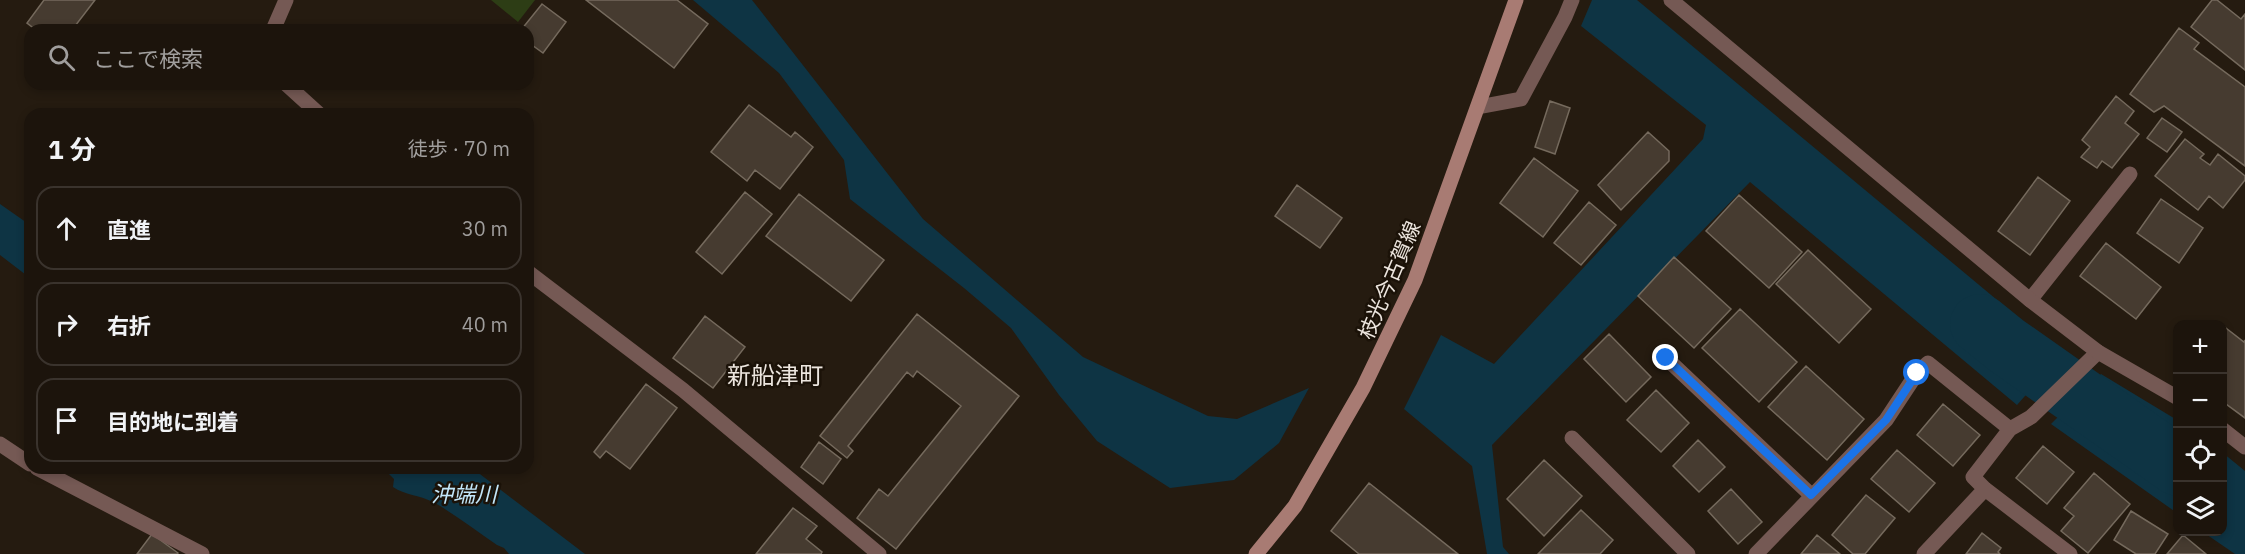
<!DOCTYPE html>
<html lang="ja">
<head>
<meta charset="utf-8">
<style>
	:root { --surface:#1c140c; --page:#29211a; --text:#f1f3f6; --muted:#a09e9d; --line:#3a332d }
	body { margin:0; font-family:"IBM Plex Sans","Noto Sans JP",sans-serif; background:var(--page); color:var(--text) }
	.controls { position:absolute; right:18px; bottom:18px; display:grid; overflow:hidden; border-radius:12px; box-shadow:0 3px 9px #0003 }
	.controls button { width:54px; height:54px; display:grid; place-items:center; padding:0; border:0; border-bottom:2px solid var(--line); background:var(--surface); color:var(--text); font:30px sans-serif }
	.stop { position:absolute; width:18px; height:18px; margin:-14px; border:4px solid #1a73e8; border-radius:50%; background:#fff }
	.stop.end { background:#1a73e8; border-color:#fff; box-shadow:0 2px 6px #0008 }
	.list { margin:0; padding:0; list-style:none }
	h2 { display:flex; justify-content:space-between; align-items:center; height:78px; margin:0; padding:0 24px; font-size:26px }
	h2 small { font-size:20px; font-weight:400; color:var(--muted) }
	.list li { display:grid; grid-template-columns:39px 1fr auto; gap:18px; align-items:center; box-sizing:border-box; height:84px; margin:0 12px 12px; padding:0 12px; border:2px solid var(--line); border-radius:18px }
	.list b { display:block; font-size:22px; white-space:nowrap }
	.list em { font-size:20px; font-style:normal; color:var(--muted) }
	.icon { flex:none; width:33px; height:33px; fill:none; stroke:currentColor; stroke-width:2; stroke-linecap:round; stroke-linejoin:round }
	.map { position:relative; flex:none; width:2245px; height:554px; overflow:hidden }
	.search { position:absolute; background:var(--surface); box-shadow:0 3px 9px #0003; left:24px; top:24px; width:510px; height:66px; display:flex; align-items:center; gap:15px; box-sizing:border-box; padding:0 21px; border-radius:18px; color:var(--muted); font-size:22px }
	.panel { position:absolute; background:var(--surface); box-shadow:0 3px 9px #0003; left:24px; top:108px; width:510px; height:366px; border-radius:18px }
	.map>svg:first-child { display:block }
	.green { fill:#2d3d15 }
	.water { fill:#0e3444 }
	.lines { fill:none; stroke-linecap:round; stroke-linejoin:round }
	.river { stroke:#0e3444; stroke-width:60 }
	.building { fill:#463b30; stroke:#756a5d; stroke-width:1.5 }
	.service { stroke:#755954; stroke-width:15 }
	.minor { stroke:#755954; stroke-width:15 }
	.tertiary { stroke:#755954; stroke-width:15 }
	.secondary { stroke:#a87b73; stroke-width:15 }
	.route { stroke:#1a73e8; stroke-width:8 }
	.labels { text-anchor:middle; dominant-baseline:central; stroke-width:5; stroke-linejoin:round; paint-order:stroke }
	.street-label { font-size:21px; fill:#ede6df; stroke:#1b1208 }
	.water-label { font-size:22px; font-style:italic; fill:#c3e7fa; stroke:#1b1208 }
	.quarter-label { font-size:24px; fill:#ede6df; stroke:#1b1208 }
</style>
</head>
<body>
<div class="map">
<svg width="2245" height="554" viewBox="0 0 2245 554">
	<rect width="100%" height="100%" fill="#251b10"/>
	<path class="green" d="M 491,0 L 535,0 L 518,22 Z"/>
	<path class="water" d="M 693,0 L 752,0 L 923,219 L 1083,357 L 1208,416 L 1237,419 L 1309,388 L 1279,443 L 1234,480 L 1170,488 L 1097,441 L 1059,395 L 1011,328 L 964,288 L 850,199 L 844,160 L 779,73 Z
		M 1592,0 L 1637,0 L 2062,354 L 2017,405 L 1750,182 L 1492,445 L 1503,547 L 1509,554 L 1487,554 L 1472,466 L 1404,409 L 1441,335 L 1494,364 L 1703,139 L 1706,125 L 1581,26 Z
		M 0,204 L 30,225 L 30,278 L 0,255 Z
		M 2101,374 L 2177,420 L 2177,513 L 2051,424 Z
		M 2223,453 L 2245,471 L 2245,554 L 2235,554 L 2203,532 L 2222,532 Z
		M 379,468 L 472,468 L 585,554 L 509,554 L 504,548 L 497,545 C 476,531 455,514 433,502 C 419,495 405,495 393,487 L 394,479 L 386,471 Z"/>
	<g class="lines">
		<path class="river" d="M 1980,324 L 2006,345 L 2178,466"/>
	</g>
	<path class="building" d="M 44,0 L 95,0 L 72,30 L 36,30 L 27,23 Z
		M 586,0 L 677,0 L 708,24 L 674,68 Z
		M 2212,0 L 2217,0 L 2241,19 L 2245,14 L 2245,70 L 2191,27 Z
		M 542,4 L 566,22 L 543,53 L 528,42 L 528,30 L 521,30 Z
		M 2179,28 L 2199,43 L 2194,49 L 2245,87 L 2245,166 L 2164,106 L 2154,112 L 2130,94 Z
		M 2116,96 L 2134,111 L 2125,123 L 2139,134 L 2112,168 L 2102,161 L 2097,168 L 2081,157 L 2090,147 L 2082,140 Z
		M 1550,101 L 1570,108 L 1555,154 L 1535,147 Z
		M 749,105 L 791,137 L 795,132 L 813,147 L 780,189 L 755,170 L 747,181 L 711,152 Z
		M 2162,118 L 2182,132 L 2167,152 L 2147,138 Z
		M 1648,132 L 1669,151 L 1669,161 L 1621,210 L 1598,185 Z
		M 2185,139 L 2204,154 L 2200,158 L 2210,165 L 2218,154 L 2245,176 L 2245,180 L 2223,208 L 2209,196 L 2198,210 L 2155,176 Z
		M 1534,158 L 1578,191 L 1543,237 L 1500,203 Z
		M 2038,177 L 2070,201 L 2030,255 L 1998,231 Z
		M 1297,185 L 1342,218 L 1320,248 L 1275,216 Z
		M 745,192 L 772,214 L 722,274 L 696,252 Z
		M 799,194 L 884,260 L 851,301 L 766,236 Z
		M 1739,195 L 1802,252 L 1769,288 L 1706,231 Z
		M 2161,199 L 2203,228 L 2179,263 L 2137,233 Z
		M 1589,202 L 1616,225 L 1581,265 L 1554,243 Z
		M 2106,243 L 2161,287 L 2136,319 L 2080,276 Z
		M 1808,250 L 1871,309 L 1839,343 L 1776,284 Z
		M 1674,257 L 1731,309 L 1694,348 L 1638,296 Z
		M 1740,309 L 1797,362 L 1759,402 L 1702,348 Z
		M 917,314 L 1019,396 L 896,549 L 857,518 L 879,489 L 888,496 L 961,406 L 917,371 L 913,377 L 907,372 L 848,446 L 853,451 L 847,458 L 820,436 Z
		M 705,316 L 745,347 L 713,388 L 673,358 Z
		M 2222,325 L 2244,342 L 2245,340 L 2245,418 L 2222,401 Z
		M 1609,334 L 1651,377 L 1626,402 L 1584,359 Z
		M 1806,366 L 1864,419 L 1827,460 L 1768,407 Z
		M 646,384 L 677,408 L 630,469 L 606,451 L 600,458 L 594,452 Z
		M 1656,390 L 1689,423 L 1661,452 L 1627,420 Z
		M 1943,404 L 1980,435 L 1953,466 L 1917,435 Z
		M 1698,440 L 1725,467 L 1699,492 L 1673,466 Z
		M 819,442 L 841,459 L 823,484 L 801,467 Z
		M 2043,446 L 2074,472 L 2047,504 L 2016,478 Z
		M 1897,450 L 1935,483 L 1909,512 L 1871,479 Z
		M 1544,460 L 1582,496 L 1544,536 L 1507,499 Z
		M 2094,473 L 2130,504 L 2088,553 L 2061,531 L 2074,516 L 2064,508 Z
		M 1369,483 L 1458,554 L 1359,554 L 1331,531 Z
		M 1731,489 L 1762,522 L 1738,544 L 1708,511 Z
		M 1866,495 L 1895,518 L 1865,554 L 1853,554 L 1832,535 Z
		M 793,508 L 817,526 L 806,539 L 822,552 L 821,554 L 756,554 Z
		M 1581,510 L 1613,540 L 1600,554 L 1538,554 Z
		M 2131,511 L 2168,534 L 2155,554 L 2136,554 L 2114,540 Z
		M 1982,533 L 2001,548 L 1998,552 L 2000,554 L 1966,554 Z
		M 152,534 L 178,553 L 177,554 L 137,554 Z
		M 1817,535 L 1840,554 L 1801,554 Z
		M 2183,535 L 2206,554 L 2167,554 Z"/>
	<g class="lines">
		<path class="service" d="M 1666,358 L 1811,495"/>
		<path class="minor" d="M 273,30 L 286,0
			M 286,84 L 319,114
			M 528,272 L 683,390 L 879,554
			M 2030,300 L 2130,174
			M 1572,438 L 1688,554
			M 0,444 L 30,464
			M 37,468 L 202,554
			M 1756,554 L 1886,420 L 1917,373 L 1928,363 L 2010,429
			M 1924,554 L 1985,489
			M 2070,554 L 1985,489 L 1973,477 L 2010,429 L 2031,417 L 2098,352"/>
		<path class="tertiary" d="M 1671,0 L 2030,300 L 2098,352 L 2178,398
			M 1478,107 L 1521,99 L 1565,17 L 1572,0
			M 2222,429 L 2245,447"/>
		<path class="secondary" d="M 1256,554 L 1295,506 L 1363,388 L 1415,280 L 1516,0"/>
	</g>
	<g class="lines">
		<path class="route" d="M 1666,358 L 1811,495 L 1886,420 L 1917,373"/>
	</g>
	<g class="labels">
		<g class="street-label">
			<text transform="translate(1389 280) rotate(-67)">枝光今古賀線</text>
		</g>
		<g class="water-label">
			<text x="464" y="493">沖端川</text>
		</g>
		<g class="quarter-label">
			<text x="775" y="375">新船津町</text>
		</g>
	</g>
</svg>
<div class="controls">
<button>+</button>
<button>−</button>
<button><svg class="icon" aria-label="locate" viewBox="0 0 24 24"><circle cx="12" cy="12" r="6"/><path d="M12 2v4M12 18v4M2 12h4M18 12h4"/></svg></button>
<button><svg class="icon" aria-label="layers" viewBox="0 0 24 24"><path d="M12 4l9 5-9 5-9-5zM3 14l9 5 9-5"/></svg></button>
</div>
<div class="stop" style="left:1917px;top:373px"></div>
<div class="stop end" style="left:1666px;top:358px"></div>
<div class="search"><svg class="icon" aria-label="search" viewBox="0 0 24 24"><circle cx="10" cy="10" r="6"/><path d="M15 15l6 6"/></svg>ここで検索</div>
<section class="panel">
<h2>1 分<small>徒歩 · 70 m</small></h2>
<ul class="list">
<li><svg class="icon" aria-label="ahead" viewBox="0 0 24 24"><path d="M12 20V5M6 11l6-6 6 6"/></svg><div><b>直進</b></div><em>30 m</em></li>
<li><svg class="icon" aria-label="right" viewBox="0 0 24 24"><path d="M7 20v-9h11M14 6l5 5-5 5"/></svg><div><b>右折</b></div><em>40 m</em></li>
<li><svg class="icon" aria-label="arrive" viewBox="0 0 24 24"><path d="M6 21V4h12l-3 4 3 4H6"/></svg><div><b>目的地に到着</b></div></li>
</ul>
</section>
</div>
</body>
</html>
